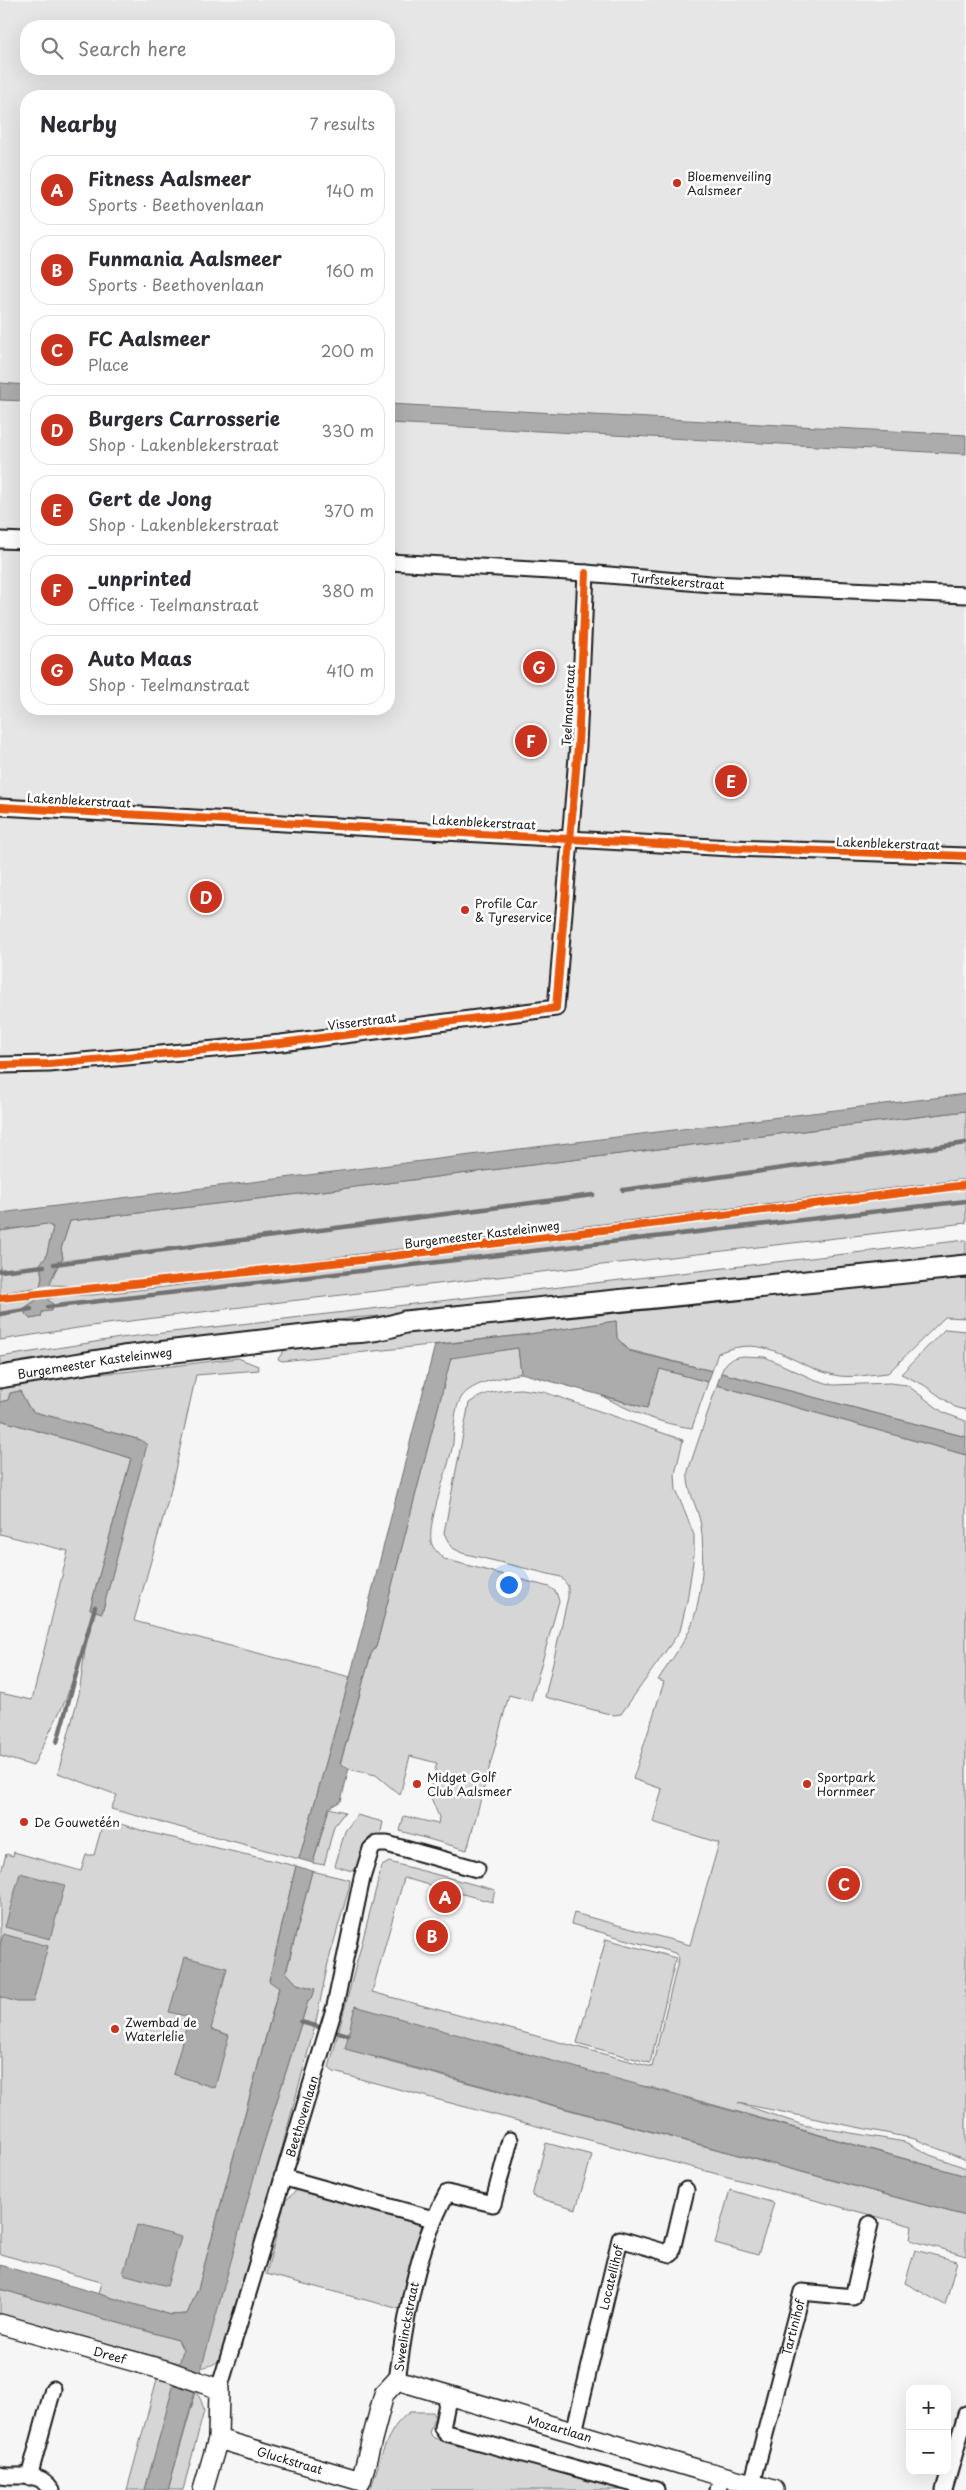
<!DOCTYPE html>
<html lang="en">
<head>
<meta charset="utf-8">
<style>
	:root { --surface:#fff; --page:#f2f2f3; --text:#2b2b33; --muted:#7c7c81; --line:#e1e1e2; --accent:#c8321e }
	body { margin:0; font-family:"Playpen Sans",sans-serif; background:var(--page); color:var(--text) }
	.controls { position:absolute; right:15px; bottom:15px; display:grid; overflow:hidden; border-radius:10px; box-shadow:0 5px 20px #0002 }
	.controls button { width:45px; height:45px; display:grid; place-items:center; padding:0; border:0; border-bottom:1px solid var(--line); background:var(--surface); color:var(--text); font:25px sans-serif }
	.you { position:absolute; left:508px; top:1584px; width:18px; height:18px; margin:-12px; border:4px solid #fff; border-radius:50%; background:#1a73e8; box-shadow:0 0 0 8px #1a73e833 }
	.badge { display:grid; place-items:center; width:32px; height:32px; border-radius:50%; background:var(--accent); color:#fff; font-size:16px; font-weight:700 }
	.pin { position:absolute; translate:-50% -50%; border:2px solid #fff; box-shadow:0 1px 5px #0006 }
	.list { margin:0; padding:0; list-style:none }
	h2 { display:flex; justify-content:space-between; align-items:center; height:65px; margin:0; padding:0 20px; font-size:21px }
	h2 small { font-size:16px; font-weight:400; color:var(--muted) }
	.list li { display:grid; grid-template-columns:32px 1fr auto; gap:15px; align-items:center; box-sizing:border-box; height:70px; margin:0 10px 10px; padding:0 10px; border:1px solid var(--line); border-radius:20px }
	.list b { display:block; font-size:19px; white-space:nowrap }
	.list p { margin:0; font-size:16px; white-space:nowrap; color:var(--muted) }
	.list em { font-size:16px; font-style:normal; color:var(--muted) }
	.icon { flex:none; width:28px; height:28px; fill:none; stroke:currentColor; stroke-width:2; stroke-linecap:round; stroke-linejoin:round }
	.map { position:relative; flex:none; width:966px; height:2490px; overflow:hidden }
	.search { position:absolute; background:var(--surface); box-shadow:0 5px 20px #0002; left:20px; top:20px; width:375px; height:55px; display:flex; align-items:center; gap:12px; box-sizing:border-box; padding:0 18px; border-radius:20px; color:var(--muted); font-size:19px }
	.panel { position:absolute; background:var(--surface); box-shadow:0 5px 20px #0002; left:20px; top:90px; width:375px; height:625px; border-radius:20px }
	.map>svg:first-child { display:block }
	.built { fill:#e6e6e6; fill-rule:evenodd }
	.green { fill:#d6d6d6; stroke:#797979 }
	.water { fill:#acacac; stroke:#727272 }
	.pier { fill:#f6f6f6 }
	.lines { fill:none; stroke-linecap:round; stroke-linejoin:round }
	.stream { stroke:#727272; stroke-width:4.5 }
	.minor-casing { stroke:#1c1c1c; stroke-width:19 }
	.tertiary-casing { stroke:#1c1c1c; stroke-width:22 }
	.secondary-casing { stroke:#1c1c1c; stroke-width:25 }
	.minor { stroke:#fff; stroke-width:15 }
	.tertiary { stroke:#fff; stroke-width:19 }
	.secondary { stroke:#fff; stroke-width:21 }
	.cycleway-casing { stroke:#fff; stroke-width:11 }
	.cycleway { stroke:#e8590c; stroke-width:8 }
	.poi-dot { fill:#c8321e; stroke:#fff; stroke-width:2 }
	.labels { text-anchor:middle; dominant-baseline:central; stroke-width:5; stroke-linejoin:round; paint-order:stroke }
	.poi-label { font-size:12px; fill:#1c1c1c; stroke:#fff; text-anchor:start }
	.street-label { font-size:12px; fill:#1c1c1c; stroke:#fff }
</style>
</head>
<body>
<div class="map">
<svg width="966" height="2490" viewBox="0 0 966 2490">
	<rect width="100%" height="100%" fill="#f6f6f6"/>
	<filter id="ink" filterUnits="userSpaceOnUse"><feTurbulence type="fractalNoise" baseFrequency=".02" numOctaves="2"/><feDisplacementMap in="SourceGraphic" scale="10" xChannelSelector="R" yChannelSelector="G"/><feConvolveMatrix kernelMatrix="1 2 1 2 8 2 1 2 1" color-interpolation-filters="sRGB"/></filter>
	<g filter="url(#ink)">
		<path class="built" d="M 0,0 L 966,0 L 966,1097 L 0,1218 ZM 26,26 L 389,26 L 389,69 L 26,69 ZM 26,96 L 389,96 L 389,709 L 26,709 Z"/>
		<path class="green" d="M 966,1111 L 966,1179 L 190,1275 L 91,1286 L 49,1285 L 56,1269 L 63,1258 L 61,1249 L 70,1221 C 369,1187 667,1147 966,1111 Z
			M 966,1188 L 966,1223 L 281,1302 L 91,1326 L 0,1340 L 0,1303 L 38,1299 L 26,1307 L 30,1319 L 41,1317 L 42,1312 L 53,1304 L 47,1299 L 65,1295 L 93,1295 L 156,1288 Z
			M 46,1224 L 50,1225 L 53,1229 L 46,1257 L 40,1264 L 42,1277 L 40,1287 L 0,1293 L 0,1231 Z
			M 966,1240 L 966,1258 L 425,1313 L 351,1318 L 316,1326 L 0,1369 L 0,1357 L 120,1338 Z
			M 966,1274 L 966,1318 L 945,1317 L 888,1373 C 872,1374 850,1379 834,1375 C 790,1365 768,1332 718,1353 L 712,1371 L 629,1350 L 617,1338 L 616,1321 L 523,1335 L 282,1361 L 278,1359 L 285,1349 L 293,1345 Z
			M 945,1329 L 966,1331 L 966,1410 L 955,1407 L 924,1385 L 901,1374 Z
			M 518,1348 L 521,1373 C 504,1378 472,1381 461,1398 C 454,1409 454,1429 453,1443 C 449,1469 428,1518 431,1541 C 432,1548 439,1554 444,1559 L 549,1587 L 556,1592 L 559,1601 L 531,1701 L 509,1695 L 467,1850 L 400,1831 L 404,1816 L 438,1824 L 439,1817 L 429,1793 L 437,1763 L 410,1756 L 400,1795 L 376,1775 L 348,1769 L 340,1765 L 371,1654 L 376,1647 L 451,1357 Z
			M 743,1356 L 765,1357 L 813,1379 L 833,1385 L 890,1383 L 907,1385 L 944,1413 L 966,1421 L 966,1437 L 721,1373 C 726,1361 730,1358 743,1356 Z
			M 238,1358 L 258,1366 L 259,1370 L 196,1375 L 170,1493 L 134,1621 L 350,1677 L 299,1859 L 111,1809 L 117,1795 L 58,1773 L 79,1694 L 87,1636 L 66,1699 L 33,1766 L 0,1756 L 0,1693 L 32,1700 L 68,1551 L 0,1534 L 0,1420 L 131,1458 L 90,1609 L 102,1613 L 146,1445 L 141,1440 L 34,1412 L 28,1406 L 20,1391 L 10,1393 L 8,1400 L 0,1402 L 0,1385 L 49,1377 L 122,1372 Z
			M 660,1369 L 708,1382 L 692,1428 C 660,1424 630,1411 602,1396 L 647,1408 Z
			M 717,1385 L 966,1455 L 966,2160 L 915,2139 L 738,2103 L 803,2125 L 905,2142 L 930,2155 L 966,2168 L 966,2176 L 650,2087 L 375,2058 L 966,2216 L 966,2256 L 910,2240 L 912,2226 L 334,2072 L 329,2068 L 382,1866 L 389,1862 L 495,1890 L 492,1902 L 404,1878 L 372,1992 L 652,2067 L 679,1958 L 675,1953 L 571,1924 L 574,1913 L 690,1945 L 719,1843 L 653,1822 L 662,1789 L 633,1779 L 664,1682 L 658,1680 C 670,1661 686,1642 693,1621 C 702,1595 705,1553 701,1526 C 698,1506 686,1491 688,1471 Z
			M 521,1389 L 544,1392 L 683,1440 L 675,1474 L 676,1490 L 694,1535 L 694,1555 L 687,1601 L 680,1631 L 621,1714 L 613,1715 L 545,1697 L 568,1597 L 568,1586 L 561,1577 L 462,1553 L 451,1547 L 444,1533 L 469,1403 C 486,1391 501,1390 521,1389 Z
			M 329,1808 L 345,1812 L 334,1826 L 324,1865 L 313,1863 Z
			M 357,1815 L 383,1822 L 380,1836 L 372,1835 L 365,1842 L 359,1867 L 352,1871 L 335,1866 L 345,1831 Z
			M 104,1819 L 147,1832 L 296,1866 L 269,1980 L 279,1987 L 198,2289 L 187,2314 L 171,2315 L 98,2294 L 101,2282 L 0,2254 L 0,1875 L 6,1854 L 13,1856 L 14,1852 L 81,1871 L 86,1855 L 94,1855 Z
			M 312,1871 L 350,1880 L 349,1888 L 328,1963 L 315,2026 L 229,2343 C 222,2360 217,2366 198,2368 L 0,2314 L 0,2289 L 178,2340 L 183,2350 L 261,2152 L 308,2001 L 313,1996 L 314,1989 L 297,1984 L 286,1973 Z
			M 606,1939 L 676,1958 L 650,2063 L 577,2043 Z
			M 546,2143 L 592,2155 L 576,2209 L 532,2196 Z
			M 308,2189 L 420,2218 L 422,2224 L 400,2309 L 266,2274 L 285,2201 L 297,2190 Z
			M 730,2190 L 774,2203 L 758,2255 L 715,2243 Z
			M 915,2250 L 957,2261 L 945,2305 L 905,2283 Z
			M 157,2379 C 181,2385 199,2383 204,2411 L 183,2490 L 168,2490 L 193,2402 L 171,2396 L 145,2490 L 127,2490 Z
			M 410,2412 L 433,2412 L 435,2416 L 429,2433 L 434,2438 L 622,2490 L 370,2490 C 380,2464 385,2428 410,2412 Z"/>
		<path class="water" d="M 0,383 L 26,385 L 26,401 L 0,400 Z
			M 389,404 L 966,435 L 966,454 L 389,423 Z
			M 966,1094 L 966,1111 C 667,1147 369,1187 70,1221 L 61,1249 L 63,1258 C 54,1271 49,1283 47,1299 L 53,1304 L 51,1311 L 42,1312 L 41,1317 L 30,1319 L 25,1314 L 26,1307 L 38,1299 L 42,1277 L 40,1264 L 46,1257 L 53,1227 L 46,1224 L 0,1231 L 0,1213 Z
			M 616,1321 L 617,1338 L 629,1351 L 712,1371 L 708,1382 L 660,1369 L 647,1408 L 521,1373 L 518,1348 L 451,1358 L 376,1647 L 371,1654 L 340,1764 L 349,1768 L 341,1801 L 329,1808 L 313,1863 L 299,1859 L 350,1677 L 435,1345 L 523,1335 Z
			M 721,1373 L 966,1437 L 966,1455 L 717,1385 Z
			M 20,1391 L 28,1406 L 34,1412 L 141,1440 L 147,1445 L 102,1613 L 90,1609 L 131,1458 L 0,1420 L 0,1402 L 8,1400 L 10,1393 Z
			M 296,1866 L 312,1871 L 286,1972 L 297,1984 L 315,1989 L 313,1996 L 308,2001 L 261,2152 L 168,2490 L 145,2490 L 183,2350 L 178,2340 L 0,2289 L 0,2265 L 171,2315 L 187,2314 L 198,2289 L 279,1988 L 269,1981 Z
			M 20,1873 L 65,1885 L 50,1939 L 5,1927 Z
			M 3,1934 L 48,1946 L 33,2002 L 17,2002 L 0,1997 L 0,1946 Z
			M 185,1957 L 227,1968 L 211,2029 L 229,2035 L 215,2088 L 173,2074 L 189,2017 L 169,2012 Z
			M 355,2006 L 966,2176 L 966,2216 L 345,2049 Z
			M 137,2225 L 181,2237 L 167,2286 L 123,2274 Z"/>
		<path class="pier" d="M 52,1285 L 49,1298 L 34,1300 L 38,1287 Z"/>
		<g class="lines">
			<path class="stream" d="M 623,1190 L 966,1143
				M 54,1264 L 593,1195
				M 0,1271 L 44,1266
				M 48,1307 L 966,1201
				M 0,1314 L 31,1309
				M 57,1742 L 95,1607
				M 301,2022 L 348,2035"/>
			<defs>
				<g id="minor">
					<path d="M 0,540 L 26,541"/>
					<path id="s1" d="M 389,562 L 586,573 L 711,584 L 966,595"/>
					<path d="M 0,807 L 731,848 L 966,856"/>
					<path d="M 0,1065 L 49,1064 L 281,1043 L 556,1008 L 578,745 L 586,573"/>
					<path d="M 282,2177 L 433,2219"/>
					<path id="s2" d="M 397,2380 C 406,2316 416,2250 447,2193 L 493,2204 L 510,2140"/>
					<path id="s3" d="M 219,2389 L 335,2006 L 362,1878 L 371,1849 L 377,1844 L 387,1844 L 477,1869"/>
					<path d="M 449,2394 L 442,2428 L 446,2433 L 656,2490"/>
					<path id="s4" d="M 574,2432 L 620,2239 L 671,2254 L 686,2190"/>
					<path d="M 0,2475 C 19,2479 38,2469 52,2490"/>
					<path d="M 29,2477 L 53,2389"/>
					<path id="s5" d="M 752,2484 L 802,2292 L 853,2297 L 870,2224"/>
					<path d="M 718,2490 L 722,2476"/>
					<path d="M 944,2490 L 966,2414"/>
				</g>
				<g id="tertiary">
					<path id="s6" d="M 0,2324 L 168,2371 L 219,2389 L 218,2439 L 203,2490"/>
					<path id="s7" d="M 218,2439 L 361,2481 L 384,2394 L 397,2380 L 700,2470 L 774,2490"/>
				</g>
				<g id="secondary">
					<path id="s8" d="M 0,1377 L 123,1357 L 339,1332 C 363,1333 382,1330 405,1322 L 966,1266"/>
				</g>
			</defs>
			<use href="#minor" class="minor-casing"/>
			<use href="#tertiary" class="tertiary-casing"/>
			<use href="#secondary" class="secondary-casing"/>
			<use href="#minor" class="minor"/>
			<use href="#tertiary" class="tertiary"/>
			<use href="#secondary" class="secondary"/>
			<defs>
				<path id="cycleway" d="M 0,807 L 731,848 L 966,856
					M 0,1065 L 49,1064 L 281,1043 L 556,1008 L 578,745 L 586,573
					M 0,1298 L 361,1260 L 966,1185"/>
			</defs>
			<use href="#cycleway" class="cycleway-casing"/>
			<use href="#cycleway" class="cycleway"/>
		</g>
	</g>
	<g class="poi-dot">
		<circle cx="677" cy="183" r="5"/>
		<circle cx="465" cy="910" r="5"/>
		<circle cx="417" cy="1784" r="5"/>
		<circle cx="807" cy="1784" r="5"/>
		<circle cx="24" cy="1822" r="5"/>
		<circle cx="115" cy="2029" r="5"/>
	</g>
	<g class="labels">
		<g class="poi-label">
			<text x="687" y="176">Bloemenveiling<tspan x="687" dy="14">Aalsmeer</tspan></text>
			<text x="475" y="903">Profile Car<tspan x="475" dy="14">&amp; Tyreservice</tspan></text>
			<text x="427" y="1777">Midget Golf<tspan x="427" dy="14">Club Aalsmeer</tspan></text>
			<text x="817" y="1777">Sportpark<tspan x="817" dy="14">Hornmeer</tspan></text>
			<text x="34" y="1822">De Gouwetéén</text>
			<text x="125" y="2022">Zwembad de<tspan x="125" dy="14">Waterlelie</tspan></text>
		</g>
		<g class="street-label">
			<text stroke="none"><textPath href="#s1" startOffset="289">Turfstekerstraat</textPath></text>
			<text transform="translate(568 705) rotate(-87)">Teelmanstraat</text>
			<text transform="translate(79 800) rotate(3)">Lakenblekerstraat</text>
			<text transform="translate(484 822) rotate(3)">Lakenblekerstraat</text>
			<text transform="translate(888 843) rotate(2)">Lakenblekerstraat</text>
			<text transform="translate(362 1021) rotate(-7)">Visserstraat</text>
			<text transform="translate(482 1234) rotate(-7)">Burgemeester Kasteleinweg</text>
			<text stroke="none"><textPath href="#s8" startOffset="96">Burgemeester Kasteleinweg</textPath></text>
			<text stroke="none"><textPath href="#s3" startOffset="285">Beethovenlaan</textPath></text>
			<text stroke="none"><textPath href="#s4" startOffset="159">Locatellihof</textPath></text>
			<text stroke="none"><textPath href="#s2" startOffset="54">Sweelinckstraat</textPath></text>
			<text stroke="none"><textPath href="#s5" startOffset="162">Tartinihof</textPath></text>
			<text stroke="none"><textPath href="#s6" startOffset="114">Dreef</textPath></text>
			<text stroke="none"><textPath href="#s7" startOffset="428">Mozartlaan</textPath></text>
			<text stroke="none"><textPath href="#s7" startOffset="75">Gluckstraat</textPath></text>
		</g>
	</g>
</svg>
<div class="controls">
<button>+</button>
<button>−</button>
</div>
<div class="you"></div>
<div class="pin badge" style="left:445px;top:1897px">A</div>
<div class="pin badge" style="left:432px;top:1936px">B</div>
<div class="pin badge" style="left:844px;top:1884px">C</div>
<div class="pin badge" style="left:206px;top:897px">D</div>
<div class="pin badge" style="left:731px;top:781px">E</div>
<div class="pin badge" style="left:531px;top:741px">F</div>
<div class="pin badge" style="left:539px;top:667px">G</div>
<div class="search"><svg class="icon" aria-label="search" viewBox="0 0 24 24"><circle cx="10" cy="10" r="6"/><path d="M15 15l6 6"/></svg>Search here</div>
<section class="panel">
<h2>Nearby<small>7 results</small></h2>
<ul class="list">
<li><span class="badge">A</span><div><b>Fitness Aalsmeer</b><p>Sports · Beethovenlaan</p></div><em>140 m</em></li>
<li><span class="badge">B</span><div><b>Funmania Aalsmeer</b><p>Sports · Beethovenlaan</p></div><em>160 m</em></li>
<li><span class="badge">C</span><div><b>FC Aalsmeer</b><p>Place</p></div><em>200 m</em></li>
<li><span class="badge">D</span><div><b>Burgers Carrosserie</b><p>Shop · Lakenblekerstraat</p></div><em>330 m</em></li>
<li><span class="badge">E</span><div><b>Gert de Jong</b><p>Shop · Lakenblekerstraat</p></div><em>370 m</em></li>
<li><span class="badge">F</span><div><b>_unprinted</b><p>Office · Teelmanstraat</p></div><em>380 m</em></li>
<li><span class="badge">G</span><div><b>Auto Maas</b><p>Shop · Teelmanstraat</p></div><em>410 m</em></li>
</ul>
</section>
</div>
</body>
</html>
